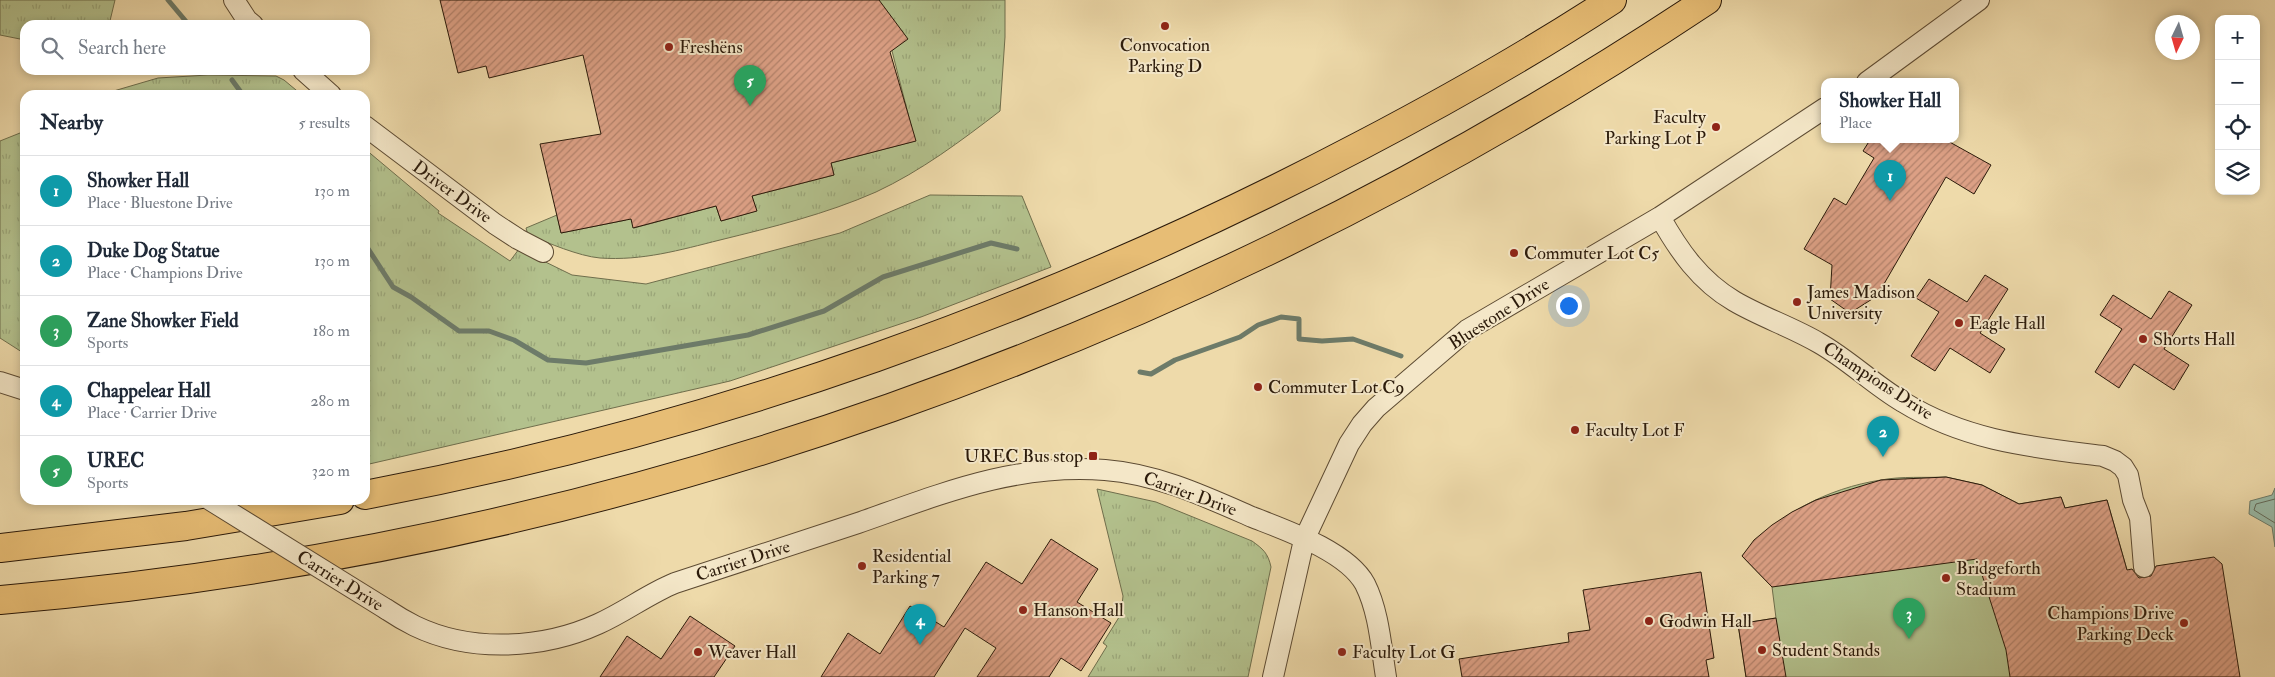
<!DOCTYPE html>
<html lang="en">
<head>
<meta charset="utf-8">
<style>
	:root { --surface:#fff; --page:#f2f2f3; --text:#1f2937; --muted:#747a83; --line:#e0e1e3; --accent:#db2777 }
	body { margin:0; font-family:"IM FELL Double Pica",serif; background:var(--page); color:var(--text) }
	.controls { position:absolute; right:15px; top:15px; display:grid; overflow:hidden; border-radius:10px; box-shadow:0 2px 8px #0003 }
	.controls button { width:45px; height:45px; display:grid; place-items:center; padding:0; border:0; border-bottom:1px solid var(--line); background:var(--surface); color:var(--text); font:25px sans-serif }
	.compass { position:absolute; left:2155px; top:15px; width:45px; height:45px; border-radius:50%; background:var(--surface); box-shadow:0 2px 8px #0003; rotate:185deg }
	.you { position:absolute; left:1568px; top:305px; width:18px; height:18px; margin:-12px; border:4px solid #fff; border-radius:50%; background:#1a73e8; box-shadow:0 0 0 8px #1a73e833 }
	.badge { display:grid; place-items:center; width:32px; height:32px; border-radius:50%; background:var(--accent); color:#fff; font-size:16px; font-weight:700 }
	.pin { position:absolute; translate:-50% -41px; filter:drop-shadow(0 1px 2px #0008) }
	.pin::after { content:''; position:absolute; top:26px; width:18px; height:15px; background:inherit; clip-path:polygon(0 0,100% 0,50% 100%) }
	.popup { position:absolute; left:1821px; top:78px; width:138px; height:65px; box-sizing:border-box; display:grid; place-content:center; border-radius:10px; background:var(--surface); filter:drop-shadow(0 1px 4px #0005); font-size:16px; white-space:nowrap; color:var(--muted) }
	.popup b { font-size:19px; color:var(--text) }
	.popup::after { content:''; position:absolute; left:50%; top:100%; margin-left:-10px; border:10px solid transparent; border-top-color:var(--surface) }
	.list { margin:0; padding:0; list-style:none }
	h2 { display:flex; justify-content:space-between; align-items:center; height:65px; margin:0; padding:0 20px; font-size:21px }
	h2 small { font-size:16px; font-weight:400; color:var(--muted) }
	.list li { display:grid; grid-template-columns:32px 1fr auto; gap:15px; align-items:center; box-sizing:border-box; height:70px; padding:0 20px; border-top:1px solid var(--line) }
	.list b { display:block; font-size:19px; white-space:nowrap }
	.list p { margin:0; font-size:16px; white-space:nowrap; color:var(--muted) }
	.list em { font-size:16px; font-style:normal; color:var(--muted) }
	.icon { flex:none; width:28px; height:28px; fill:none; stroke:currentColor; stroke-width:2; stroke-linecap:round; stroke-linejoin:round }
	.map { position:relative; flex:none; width:2275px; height:677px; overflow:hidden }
	.search { position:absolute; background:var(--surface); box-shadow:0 2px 8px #0003; left:20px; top:20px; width:350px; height:55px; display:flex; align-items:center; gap:12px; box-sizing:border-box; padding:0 18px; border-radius:15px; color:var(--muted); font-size:19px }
	.panel { position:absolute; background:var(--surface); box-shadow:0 2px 8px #0003; left:20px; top:90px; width:350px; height:415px; border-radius:15px }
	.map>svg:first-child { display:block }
	.grass { fill:url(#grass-tufts); stroke:#6f6e4c }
	.park { fill:#b3c18d; stroke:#6f6e4c }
	.water { fill:#99bba8; stroke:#6d7b69 }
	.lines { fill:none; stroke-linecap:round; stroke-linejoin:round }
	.shore { stroke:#626a59; stroke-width:1 }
	.stream { stroke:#6d7b69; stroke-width:5 }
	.building { fill:url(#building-hatch); stroke:#2b1a0a }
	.minor-casing { stroke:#5c4a32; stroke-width:22 }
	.highway-casing { stroke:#2b1a0a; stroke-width:30 }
	.minor { stroke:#f4e7c8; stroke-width:20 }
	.highway { stroke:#e7bd75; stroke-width:28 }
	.minor-bridge-casing { stroke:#5c4a32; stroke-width:22; stroke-linecap:butt }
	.minor-bridge { stroke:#f4e7c8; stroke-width:20 }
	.poi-dot { fill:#8f2418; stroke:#f4e7c8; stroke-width:2 }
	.labels { text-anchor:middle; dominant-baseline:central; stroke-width:4; stroke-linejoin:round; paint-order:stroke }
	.poi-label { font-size:18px; fill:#2b1a0a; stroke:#f4e7c8; text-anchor:start }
	.street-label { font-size:18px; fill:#2b1a0a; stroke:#f4e7c8 }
</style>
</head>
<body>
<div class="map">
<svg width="2275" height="677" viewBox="0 0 2275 677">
	<defs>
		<pattern id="grass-tufts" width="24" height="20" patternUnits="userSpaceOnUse" patternTransform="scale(1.25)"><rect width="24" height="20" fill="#b3c18d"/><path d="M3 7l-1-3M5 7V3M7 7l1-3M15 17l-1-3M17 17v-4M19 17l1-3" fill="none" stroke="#9aa578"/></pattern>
		<pattern id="building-hatch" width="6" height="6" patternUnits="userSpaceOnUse" patternTransform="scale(1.25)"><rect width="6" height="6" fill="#dca085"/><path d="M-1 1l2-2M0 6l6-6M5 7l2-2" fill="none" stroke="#b3826b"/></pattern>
	</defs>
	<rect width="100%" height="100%" fill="#eedaaa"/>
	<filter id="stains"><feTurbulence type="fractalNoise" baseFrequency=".004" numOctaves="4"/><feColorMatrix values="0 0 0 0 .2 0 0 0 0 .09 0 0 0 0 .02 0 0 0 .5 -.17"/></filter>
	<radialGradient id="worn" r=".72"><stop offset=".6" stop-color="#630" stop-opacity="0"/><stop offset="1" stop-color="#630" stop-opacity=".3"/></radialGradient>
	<path class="grass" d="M 0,0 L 115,0 L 109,25 L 25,25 L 25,40 L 0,35 Z
		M 879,0 L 1005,0 L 1005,37 L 1000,111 C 961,141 921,171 876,192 C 826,214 773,227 720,240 C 680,250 642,261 600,258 C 578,256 549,243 528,235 L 526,228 L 557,215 L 561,233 L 626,220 L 629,211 L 634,228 L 716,206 L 721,221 L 756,211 L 752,196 L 834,175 L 831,163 L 915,141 Z
		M 208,75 L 276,76 L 284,80 L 302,95 L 100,95 L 158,78 Z
		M 25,131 L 25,354 L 0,338 L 0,141 Z
		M 365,149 L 439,211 L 438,213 L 510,261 L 519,249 L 572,275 L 646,284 L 840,233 L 930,195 L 1022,196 L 1051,267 L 921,317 L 730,381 L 365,465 Z
		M 1097,489 L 1156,502 L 1252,541 C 1263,549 1268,553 1271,567 L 1248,677 L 1088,677 L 1107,646 L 1103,643 L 1121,614 L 1123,596 Z"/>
	<path class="park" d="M 1946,477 L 1982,485 L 2019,504 L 2061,497 L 2065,508 L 2107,500 L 2127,570 L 2145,677 L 1746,677 L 1738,624 L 1776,618 L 1772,587 L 1742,556 C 1776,515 1828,488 1881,480 C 1902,476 1925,478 1946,477 Z"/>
	<path class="water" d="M 2275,488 L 2275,547 L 2272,527 L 2249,514 L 2250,501 L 2272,495 Z"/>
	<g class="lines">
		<path class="shore" d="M 2275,499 L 2256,504 L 2254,510 L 2275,523"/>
		<path class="stream" d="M 168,0 L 189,25
			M 232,80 L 243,95
			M 365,244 L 393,287 L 411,297 L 459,331 L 489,331 L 514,340 L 548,360 L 586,363 L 748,335 L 824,311 L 883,277 L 991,243 L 1017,249
			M 1140,372 L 1151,374 L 1175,360 L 1240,337 L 1258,325 L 1281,317 L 1299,319 L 1299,339 L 1322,341 L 1353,339 L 1401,356"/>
	</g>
	<path class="building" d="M 440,0 L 879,0 L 908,39 L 890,52 L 916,141 L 831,163 L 834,175 L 752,196 L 757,211 L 721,221 L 716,206 L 633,228 L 631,219 L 561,233 L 540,144 L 601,134 L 583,55 L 489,78 L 486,66 L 458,73 Z
		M 1870,140 L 1946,140 L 1991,165 L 1974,194 L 1946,177 L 1877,296 L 1850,313 L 1830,299 L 1832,265 L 1804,249 L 1834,198 L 1846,205 L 1874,158 L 1863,151 Z
		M 1985,275 L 2008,289 L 1980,333 L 2005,349 L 1990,373 L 1950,348 L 1935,371 L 1911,356 L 1939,312 L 1916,298 L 1929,279 L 1967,302 Z
		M 2169,291 L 2192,305 L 2164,349 L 2189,365 L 2174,390 L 2134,364 L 2119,388 L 2095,372 L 2122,329 L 2100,315 L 2113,295 L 2151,319 Z
		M 1946,477 L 1982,485 L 2019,504 L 2061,497 L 2065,508 L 2107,500 L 2127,570 L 2132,569 L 2139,578 L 2151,576 L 2156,566 L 2214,557 L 2222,564 L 2240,677 L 2010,677 L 2006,650 L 1977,559 L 1772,587 L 1742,556 L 1754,540 L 1772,525 L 1792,512 L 1816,500 L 1881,480 Z
		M 1051,539 L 1098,569 L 1077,602 L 1111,623 L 1081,671 L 1061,658 L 1049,677 L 977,677 L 996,648 L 965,628 L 934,677 L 821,677 L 848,633 L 880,654 L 910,606 L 944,627 L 986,562 L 1022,584 Z
		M 1701,572 L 1714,658 L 1706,660 L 1709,677 L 1462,677 L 1459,659 L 1569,642 L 1568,633 L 1590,630 L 1583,590 Z
		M 690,616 L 735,646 L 714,677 L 600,677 L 627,636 L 661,659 Z
		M 1776,618 L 1786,677 L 1746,677 L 1738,624 Z"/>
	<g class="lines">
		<defs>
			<path id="minor" d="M 234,0 L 247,20 L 253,25
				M 303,70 L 331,95
				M 1867,82 L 1979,0
				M 365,126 L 495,224 L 518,239 L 543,252
				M 1660,217 C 1679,251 1700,281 1734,301 C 1761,317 1792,327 1819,343 C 1849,360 1874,385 1903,402 C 1966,441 2031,447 2103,456 L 2115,461 L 2123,467 L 2128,475 L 2133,500 L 2140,518 L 2144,567
				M 0,382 L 25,390
				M 386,609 C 395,615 405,621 415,626 C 471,653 543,649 598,624 C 625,612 648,594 675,583 C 736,563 797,543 858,523 C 941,494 1015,463 1105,470 C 1157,474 1204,496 1252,517 C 1285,530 1347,551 1365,584 C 1379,612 1381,646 1386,677
				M 1273,677 L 1304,540 L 1349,444 L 1362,424 L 1376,408 L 1467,330 L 1660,217 L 1825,108"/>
			<path id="highway" d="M 365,495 C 711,430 1048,310 1360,146 C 1446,101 1531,53 1612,0
				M 0,548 L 186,526 L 340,500
				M 0,600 C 607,549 1200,338 1707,0"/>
		</defs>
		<use href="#minor" class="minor-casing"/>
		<use href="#highway" class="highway-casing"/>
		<use href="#minor" class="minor"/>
		<use href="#highway" class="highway"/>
		<defs>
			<path id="minor-bridge" d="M 210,500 L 386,609"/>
		</defs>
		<use href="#minor-bridge" class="minor-bridge-casing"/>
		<use href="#minor-bridge" class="minor-bridge"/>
	</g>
	<g class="poi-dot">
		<circle cx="1165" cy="26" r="5"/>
		<circle cx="669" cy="47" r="5"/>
		<circle cx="1716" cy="127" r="5"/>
		<circle cx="1514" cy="253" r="5"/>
		<circle cx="1797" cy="302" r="5"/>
		<circle cx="1959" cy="323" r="5"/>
		<circle cx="2143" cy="339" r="5"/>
		<circle cx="1258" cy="387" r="5"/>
		<circle cx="1575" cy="430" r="5"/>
		<rect x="1088" y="451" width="10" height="10" rx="2.5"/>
		<circle cx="862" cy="566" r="5"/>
		<circle cx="1946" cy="578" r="5"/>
		<circle cx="1023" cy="610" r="5"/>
		<circle cx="1649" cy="621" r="5"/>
		<circle cx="2184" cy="623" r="5"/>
		<circle cx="1762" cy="650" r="5"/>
		<circle cx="698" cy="652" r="5"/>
		<circle cx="1342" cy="652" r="5"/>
	</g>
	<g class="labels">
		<g class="poi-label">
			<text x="1165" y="45" text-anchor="middle">Convocation<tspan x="1165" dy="21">Parking D</tspan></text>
			<text x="679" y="47">Freshëns</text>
			<text x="1706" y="117" text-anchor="end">Faculty<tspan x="1706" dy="21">Parking Lot P</tspan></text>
			<text x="1524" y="253">Commuter Lot C5</text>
			<text x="1807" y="292">James Madison<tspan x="1807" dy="21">University</tspan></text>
			<text x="1969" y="323">Eagle Hall</text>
			<text x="2153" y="339">Shorts Hall</text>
			<text x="1268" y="387">Commuter Lot C9</text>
			<text x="1585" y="430">Faculty Lot F</text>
			<text x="1083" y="456" text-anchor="end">UREC Bus stop</text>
			<text x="872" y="556">Residential<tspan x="872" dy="21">Parking 7</tspan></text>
			<text x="1956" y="568">Bridgeforth<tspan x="1956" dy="21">Stadium</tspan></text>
			<text x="1033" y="610">Hanson Hall</text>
			<text x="2174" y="613" text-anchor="end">Champions Drive<tspan x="2174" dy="21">Parking Deck</tspan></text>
			<text x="1659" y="621">Godwin Hall</text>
			<text x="1772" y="650">Student Stands</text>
			<text x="708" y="652">Weaver Hall</text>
			<text x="1352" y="652">Faculty Lot G</text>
		</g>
		<g class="street-label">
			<text transform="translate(452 192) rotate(36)">Driver Drive</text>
			<text transform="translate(1499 314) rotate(-33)">Bluestone Drive</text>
			<text transform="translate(1878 381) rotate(33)">Champions Drive</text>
			<text transform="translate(1190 494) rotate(20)">Carrier Drive</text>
			<text transform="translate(743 561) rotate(-18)">Carrier Drive</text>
			<text transform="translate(340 581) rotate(32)">Carrier Drive</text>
		</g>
	</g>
	<rect width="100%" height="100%" filter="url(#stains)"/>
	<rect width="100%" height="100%" fill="url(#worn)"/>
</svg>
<div class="controls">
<button>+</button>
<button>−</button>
<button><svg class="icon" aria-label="locate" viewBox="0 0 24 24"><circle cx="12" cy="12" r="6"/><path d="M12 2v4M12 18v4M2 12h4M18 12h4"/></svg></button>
<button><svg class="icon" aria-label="layers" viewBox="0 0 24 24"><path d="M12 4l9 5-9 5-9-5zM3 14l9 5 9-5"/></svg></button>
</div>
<svg class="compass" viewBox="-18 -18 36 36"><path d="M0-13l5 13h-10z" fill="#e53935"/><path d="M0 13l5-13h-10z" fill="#747a83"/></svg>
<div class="you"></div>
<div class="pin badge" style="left:1890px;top:201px;background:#0f9aa8">1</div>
<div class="popup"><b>Showker Hall</b>Place</div>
<div class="pin badge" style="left:1883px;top:457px;background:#0f9aa8">2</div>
<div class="pin badge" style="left:1909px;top:639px;background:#2e9e5b">3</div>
<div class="pin badge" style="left:920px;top:645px;background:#0f9aa8">4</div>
<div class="pin badge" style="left:750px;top:106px;background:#2e9e5b">5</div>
<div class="search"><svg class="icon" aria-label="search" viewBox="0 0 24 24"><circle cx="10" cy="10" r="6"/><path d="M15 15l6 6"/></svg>Search here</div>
<section class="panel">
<h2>Nearby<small>5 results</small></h2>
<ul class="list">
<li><span class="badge" style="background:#0f9aa8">1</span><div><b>Showker Hall</b><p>Place · Bluestone Drive</p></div><em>130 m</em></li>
<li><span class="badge" style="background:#0f9aa8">2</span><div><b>Duke Dog Statue</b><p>Place · Champions Drive</p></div><em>130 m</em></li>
<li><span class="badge" style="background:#2e9e5b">3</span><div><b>Zane Showker Field</b><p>Sports</p></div><em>180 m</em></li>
<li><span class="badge" style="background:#0f9aa8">4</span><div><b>Chappelear Hall</b><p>Place · Carrier Drive</p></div><em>280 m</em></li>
<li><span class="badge" style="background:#2e9e5b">5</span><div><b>UREC</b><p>Sports</p></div><em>320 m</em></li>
</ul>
</section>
</div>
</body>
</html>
